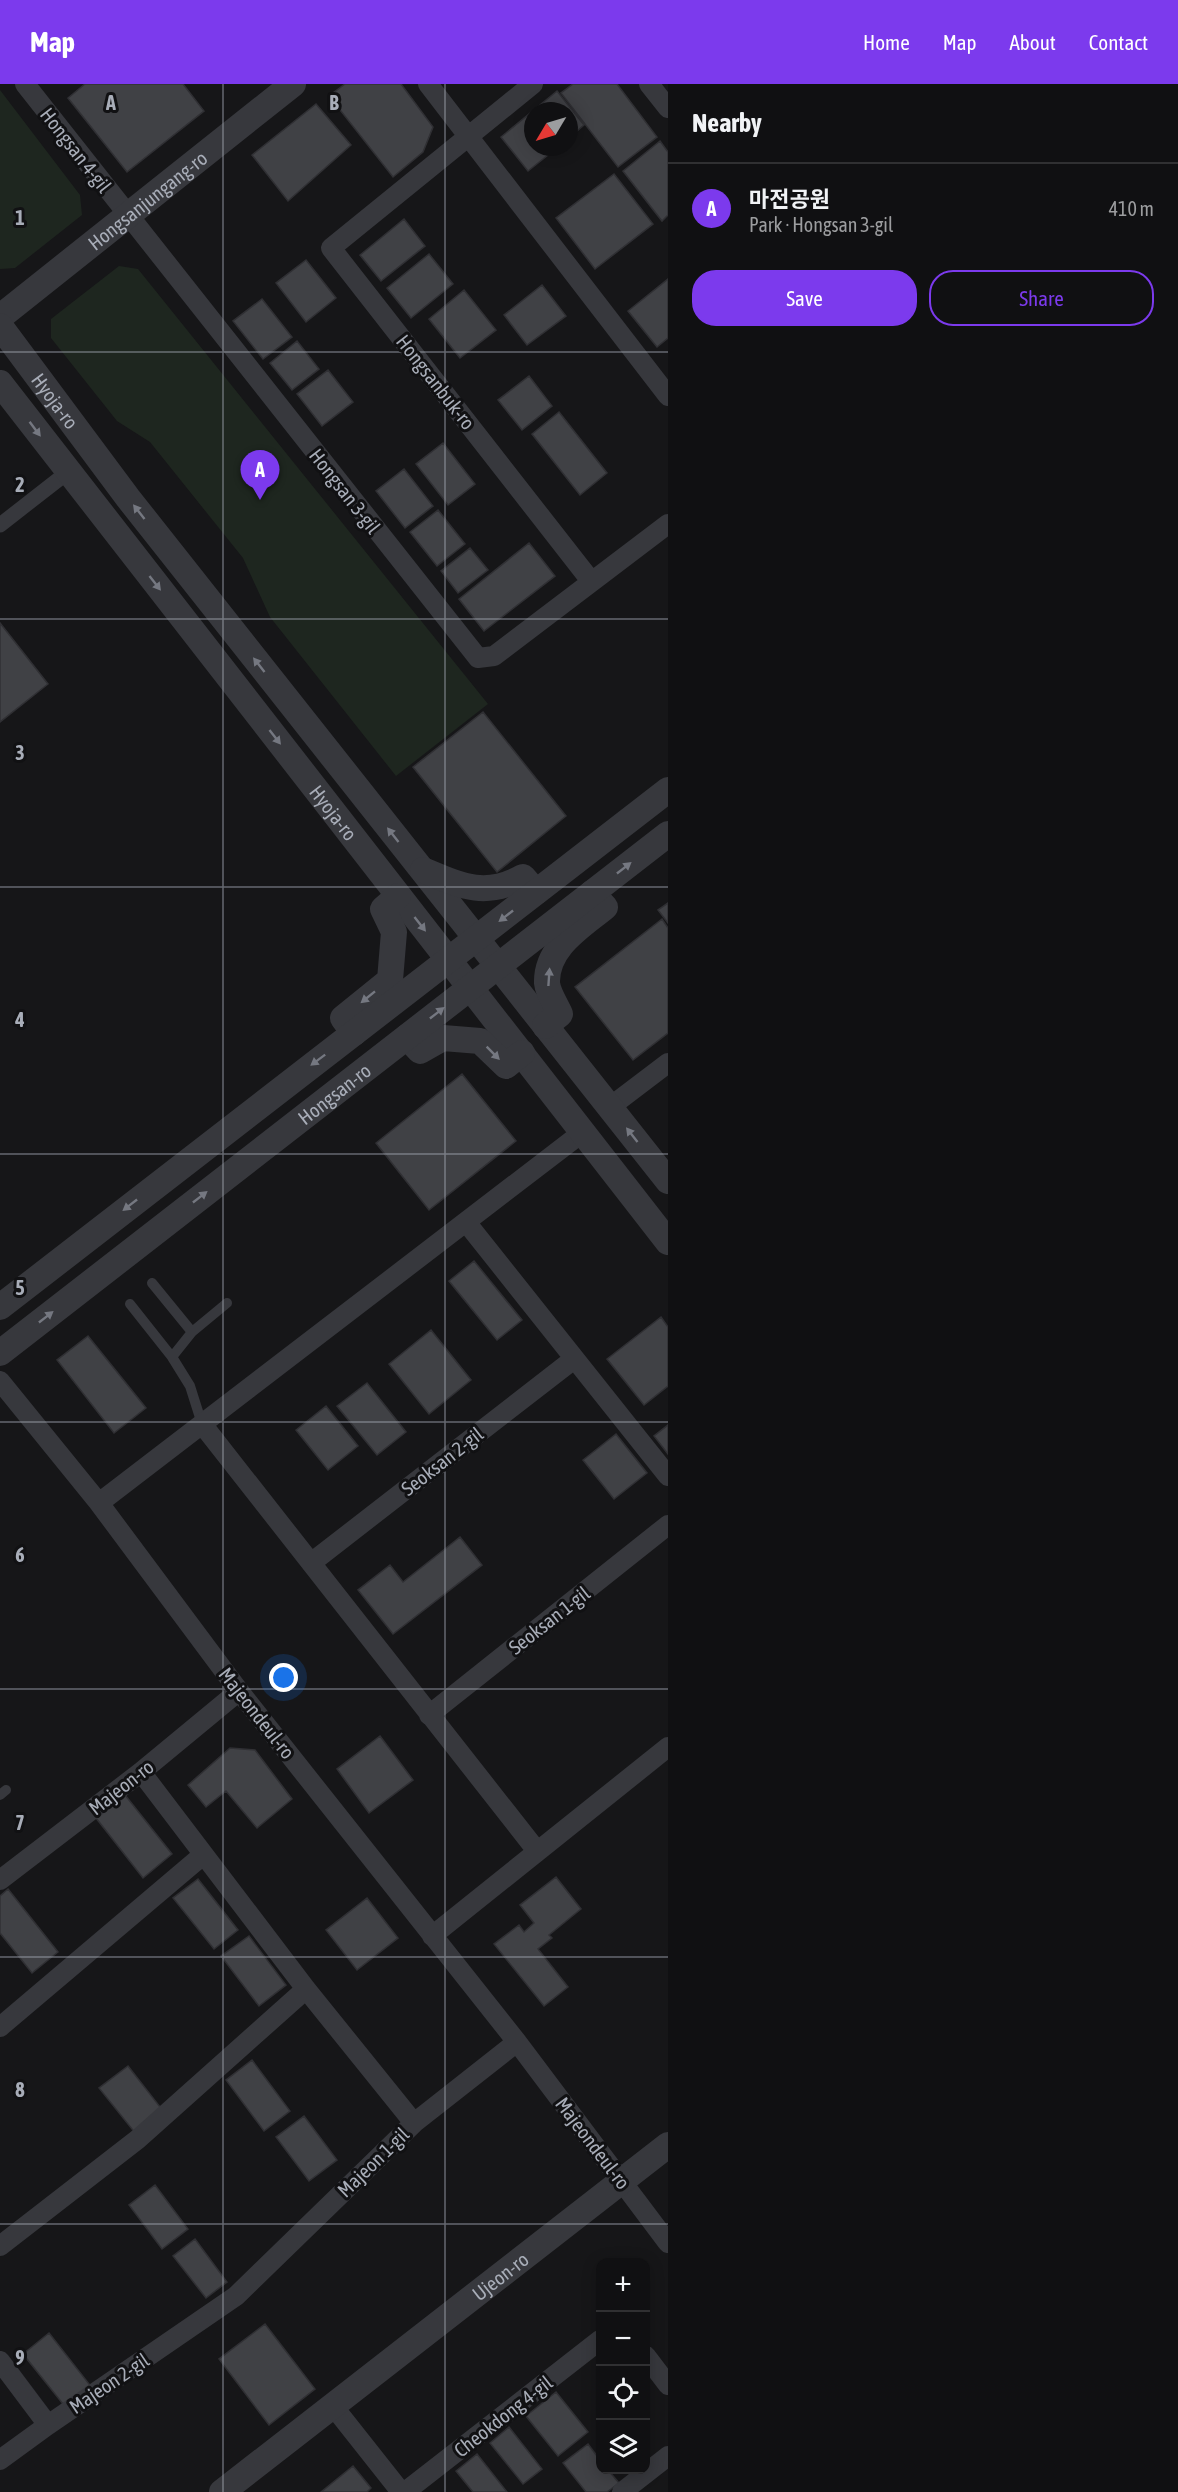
<!DOCTYPE html>
<html lang="en">
<head>
<meta charset="utf-8">
<style>
	:root { --surface:#101012; --page:#1e1e20; --text:#f1f3f6; --muted:#9c9d9f; --line:#303032; --accent:#7c3aed }
	body { margin:0; font-family:"Asap Condensed","Noto Sans KR",sans-serif; background:var(--page); color:var(--text) }
	.controls { position:absolute; right:18px; bottom:18px; display:grid; overflow:hidden; border-radius:12px; box-shadow:0 3px 15px #0003 }
	.controls button { width:54px; height:54px; display:grid; place-items:center; padding:0; border:0; border-bottom:2px solid var(--line); background:var(--surface); color:var(--text); font:30px sans-serif }
	.compass { position:absolute; left:524px; top:18px; width:54px; height:54px; border-radius:50%; background:var(--surface); box-shadow:0 3px 15px #0003; rotate:232deg }
	.you { position:absolute; left:284px; top:1594px; width:21px; height:21px; margin:-15px; border:4px solid #fff; border-radius:50%; background:#1a73e8; box-shadow:0 0 0 9px #1a73e833 }
	.badge { display:grid; place-items:center; width:39px; height:39px; border-radius:50%; background:var(--accent); color:#fff; font-size:20px; font-weight:700 }
	.pin { position:absolute; translate:-50% -50px; filter:drop-shadow(0 2px 3px #0008) }
	.pin::after { content:''; position:absolute; top:32px; width:21px; height:18px; background:inherit; clip-path:polygon(0 0,100% 0,50% 100%) }
	.list { margin:0; padding:0; list-style:none }
	h2 { display:flex; justify-content:space-between; align-items:center; height:78px; margin:0; padding:0 24px; font-size:26px }
	h2 small { font-size:20px; font-weight:400; color:var(--muted) }
	.list li { display:grid; grid-template-columns:39px 1fr auto; gap:18px; align-items:center; box-sizing:border-box; height:90px; padding:0 24px; border-top:2px solid var(--line) }
	.list b { display:block; font-size:22px; white-space:nowrap }
	.list p { margin:0; font-size:20px; white-space:nowrap; color:var(--muted) }
	.list em { font-size:20px; font-style:normal; color:var(--muted) }
	.actions { display:flex; gap:12px; padding:18px 24px }
	.actions a { flex:1; padding:14px 0; border:2px solid var(--accent); border-radius:24px; text-align:center; font-size:21px; color:var(--accent) }
	.actions .main { background:var(--accent); color:#fff }
	.icon { flex:none; width:33px; height:33px; fill:none; stroke:currentColor; stroke-width:2; stroke-linecap:round; stroke-linejoin:round }
	.map { position:relative; flex:none; width:668px; height:2408px; overflow:hidden }
	header { display:flex; align-items:center; gap:36px; box-sizing:border-box; height:84px; padding:0 30px; background:var(--accent); color:#fff }
	header strong { font-size:28px }
	nav { display:flex; gap:33px; margin-inline-start:auto; font-size:21px }
	main { display:flex }
	aside { flex:1; background:var(--surface) }
	.map>svg:first-child { display:block }
	.green { fill:#1e261f }
	.building { fill:#404145; stroke:#303034; stroke-width:1.5 }
	.lines { fill:none; stroke-linecap:round; stroke-linejoin:round }
	.service { stroke:#37383d; stroke-width:10 }
	.pedestrian { stroke:#37383d; stroke-width:15 }
	.minor { stroke:#37383d; stroke-width:20 }
	.tertiary { stroke:#37383d; stroke-width:26 }
	.oneway { fill:#757881 }
	.grid { fill:none; stroke:#a8adb8; stroke-width:1.5; stroke-opacity:0.55 }
	.labels { text-anchor:middle; dominant-baseline:central; stroke-width:6; stroke-linejoin:round; paint-order:stroke }
	.street-label { font-size:20px; fill:#a8adb8; stroke:#111113 }
	.grid-label { font-size:20px; text-anchor:middle; font-weight:bold; fill:#a8adb8; stroke:#111113; stroke-width:6; stroke-linejoin:round; paint-order:stroke }
</style>
</head>
<body>
<header>
<strong>Map</strong>
<nav><a>Home</a><a>Map</a><a>About</a><a>Contact</a></nav>
</header>
<main>
<div class="map">
<svg width="668" height="2408" viewBox="0 0 668 2408">
	<rect width="100%" height="100%" fill="#161618"/>
	<path class="green" d="M 0,6 L 80,111 L 82,131 L 15,184 L 0,185 Z
		M 119,182 L 138,185 L 488,620 L 396,692 L 270,533 L 243,474 L 150,358 L 117,337 L 51,254 L 51,235 Z"/>
	<path class="building" d="M 85,0 L 183,0 L 204,27 L 127,88 L 68,14 Z
		M 345,0 L 401,0 L 433,43 L 423,68 L 393,93 L 329,12 Z
		M 573,0 L 617,0 L 657,53 L 618,83 L 561,9 Z
		M 557,7 L 584,41 L 569,54 L 569,27 L 533,27 L 533,63 L 558,63 L 528,87 L 501,53 Z
		M 316,20 L 351,61 L 288,117 L 252,71 Z
		M 660,57 L 668,68 L 668,131 L 662,137 L 623,87 Z
		M 614,90 L 653,140 L 595,185 L 556,134 Z
		M 404,135 L 425,162 L 381,197 L 360,171 Z
		M 429,170 L 453,200 L 411,234 L 387,204 Z
		M 306,176 L 336,214 L 306,238 L 276,199 Z
		M 668,195 L 668,254 L 657,263 L 628,227 Z
		M 542,201 L 566,232 L 527,261 L 504,231 Z
		M 464,206 L 496,246 L 460,274 L 429,235 Z
		M 262,215 L 292,253 L 263,275 L 233,237 Z
		M 297,257 L 319,285 L 292,306 L 270,279 Z
		M 328,286 L 353,318 L 322,342 L 297,310 Z
		M 529,292 L 552,322 L 522,346 L 498,316 Z
		M 559,328 L 607,389 L 580,411 L 532,350 Z
		M 443,359 L 475,400 L 448,421 L 416,380 Z
		M 404,385 L 433,422 L 405,444 L 376,407 Z
		M 438,426 L 465,460 L 437,482 L 410,448 Z
		M 529,459 L 555,492 L 484,547 L 459,515 Z
		M 470,464 L 488,486 L 458,509 L 441,487 Z
		M 0,539 L 48,600 L 0,638 Z
		M 483,628 L 566,732 L 497,788 L 413,683 Z
		M 668,819 L 668,839 L 658,826 Z
		M 662,835 L 668,844 L 668,949 L 633,976 L 575,903 Z
		M 462,990 L 516,1057 L 429,1126 L 376,1059 Z
		M 474,1177 L 522,1236 L 497,1256 L 449,1197 Z
		M 661,1233 L 668,1243 L 668,1302 L 644,1321 L 607,1275 Z
		M 431,1246 L 471,1296 L 429,1330 L 389,1280 Z
		M 88,1252 L 146,1324 L 114,1349 L 57,1276 Z
		M 367,1299 L 406,1348 L 377,1371 L 337,1322 Z
		M 326,1322 L 358,1362 L 328,1386 L 296,1346 Z
		M 668,1341 L 668,1370 L 654,1352 Z
		M 616,1350 L 647,1389 L 614,1415 L 583,1376 Z
		M 460,1453 L 482,1481 L 393,1550 L 358,1506 L 390,1481 L 403,1498 Z
		M 380,1652 L 413,1696 L 369,1729 L 337,1685 Z
		M 230,1664 L 255,1666 L 292,1715 L 257,1744 L 226,1707 L 206,1723 L 188,1701 Z
		M 125,1711 L 172,1770 L 143,1794 L 96,1734 Z
		M 556,1793 L 581,1825 L 549,1851 L 552,1854 L 538,1865 L 568,1903 L 544,1922 L 494,1860 L 519,1841 L 524,1848 L 534,1839 L 520,1821 Z
		M 198,1795 L 238,1846 L 214,1865 L 173,1814 Z
		M 8,1805 L 58,1868 L 32,1889 L 0,1849 L 0,1812 Z
		M 367,1814 L 398,1854 L 357,1886 L 326,1846 Z
		M 249,1852 L 286,1901 L 259,1922 L 221,1872 Z
		M 252,1976 L 290,2027 L 264,2047 L 226,1996 Z
		M 128,1982 L 164,2028 L 136,2050 L 99,2004 Z
		M 304,2032 L 337,2076 L 309,2097 L 276,2053 Z
		M 155,2101 L 188,2145 L 162,2165 L 129,2121 Z
		M 195,2155 L 227,2198 L 206,2214 L 173,2172 Z
		M 265,2240 L 315,2305 L 269,2341 L 219,2275 Z
		M 49,2249 L 93,2305 L 67,2325 L 23,2270 Z
		M 556,2308 L 588,2348 L 558,2372 L 526,2332 Z
		M 509,2343 L 542,2385 L 523,2400 L 490,2359 Z
		M 588,2360 L 600,2376 L 600,2386 L 608,2386 L 619,2399 L 607,2408 L 586,2408 L 563,2379 Z
		M 477,2370 L 507,2408 L 473,2408 L 456,2387 Z
		M 353,2382 L 371,2404 L 367,2408 L 321,2408 Z"/>
	<g class="lines">
		<path class="service" d="M 152,1199 L 192,1248
			M 130,1220 L 172,1273 L 190,1302 L 202,1340
			M 172,1273 L 192,1248 L 227,1219
			M 0,1711 L 6,1706"/>
		<path class="pedestrian" d="M 0,441 L 68,388"/>
		<path class="minor" d="M 25,0 L 478,574 L 494,572 L 668,440
			M 428,0 L 668,312
			M 533,0 L 331,164 L 591,497
			M 649,0 L 668,24
			M 610,1023 L 668,979
			M 466,1138 L 668,1392
			M 0,1297 L 99,1419 L 239,1607 L 517,1958 L 668,2159
			M 202,1340 L 537,1767
			M 99,1419 L 583,1048
			M 311,1479 L 574,1275
			M 429,1631 L 668,1441
			M 141,1688 L 306,1905 L 414,2039
			M 0,1796 L 141,1688 L 239,1607
			M 432,1852 L 668,1663
			M 0,1943 L 203,1771
			M 0,2162 L 138,2055 L 306,1905
			M 646,2272 L 668,2301
			M 0,2277 L 48,2341
			M 333,2322 L 401,2408
			M 0,2376 L 48,2341 L 236,2212 L 414,2039 L 517,1958
			M 405,2408 L 600,2256
			M 622,2408 L 668,2372"/>
		<g class="tertiary">
			<path id="s1" d="M 0,233 L 293,0"/>
			<path id="s2" d="M 0,242 L 128,414 L 668,1097"/>
			<path id="s3" d="M 0,299 L 668,1158"/>
			<path d="M 423,786 C 461,802 485,814 523,793 L 536,808"/>
			<path d="M 545,942 L 560,930 C 556,921 548,909 547,899 C 546,863 581,843 605,823 L 592,809"/>
			<path d="M 354,949 L 343,934 L 390,896 L 394,848 L 383,825 L 398,812"/>
			<path d="M 407,953 L 420,967 L 443,954 L 480,957 L 506,982 L 522,969"/>
			<path d="M 0,1223 L 668,706"/>
			<path id="s4" d="M 0,1269 L 668,750"/>
			<path id="s5" d="M 222,2408 L 668,2061"/>
		</g>
	</g>
	<defs><path id="oneway-solid" d="M-6-.8H1V-3.2L6.5 0L1 3.2V.8H-6Z" transform="scale(1.5)"/></defs>
	<g class="oneway">
		<use href="#oneway-solid" transform="translate(35 345) rotate(53)"/>
		<use href="#oneway-solid" transform="translate(139 428) rotate(-128)"/>
		<use href="#oneway-solid" transform="translate(155 499) rotate(52)"/>
		<use href="#oneway-solid" transform="translate(259 581) rotate(-128)"/>
		<use href="#oneway-solid" transform="translate(275 653) rotate(52)"/>
		<use href="#oneway-solid" transform="translate(393 751) rotate(-128)"/>
		<use href="#oneway-solid" transform="translate(624 784) rotate(-38)"/>
		<use href="#oneway-solid" transform="translate(506 832) rotate(142)"/>
		<use href="#oneway-solid" transform="translate(420 840) rotate(52)"/>
		<use href="#oneway-solid" transform="translate(549 893) rotate(-86)"/>
		<use href="#oneway-solid" transform="translate(368 913) rotate(141)"/>
		<use href="#oneway-solid" transform="translate(437 929) rotate(-38)"/>
		<use href="#oneway-solid" transform="translate(493 969) rotate(45)"/>
		<use href="#oneway-solid" transform="translate(318 976) rotate(143)"/>
		<use href="#oneway-solid" transform="translate(632 1051) rotate(-128)"/>
		<use href="#oneway-solid" transform="translate(200 1113) rotate(-38)"/>
		<use href="#oneway-solid" transform="translate(130 1121) rotate(142)"/>
		<use href="#oneway-solid" transform="translate(46 1233) rotate(-38)"/>
	</g>
	<path class="grid" d="M 223,0 L 223,2408M 445,0 L 445,2408M 0,268 L 668,268M 0,535 L 668,535M 0,803 L 668,803M 0,1070 L 668,1070M 0,1338 L 668,1338M 0,1605 L 668,1605M 0,1873 L 668,1873M 0,2140 L 668,2140"/>
	<g class="labels">
		<g class="street-label">
			<text transform="translate(76 66) rotate(52)">Hongsan 4-gil</text>
			<text stroke="none"><textPath href="#s1" startOffset="188">Hongsanjungang-ro</textPath></text>
			<text transform="translate(436 298) rotate(52)">Hongsanbuk-ro</text>
			<text stroke="none"><textPath href="#s2" startOffset="93">Hyoja-ro</textPath></text>
			<text transform="translate(345 407) rotate(52)">Hongsan 3-gil</text>
			<text stroke="none"><textPath href="#s3" startOffset="544">Hyoja-ro</textPath></text>
			<text stroke="none"><textPath href="#s4" startOffset="423">Hongsan-ro</textPath></text>
			<text transform="translate(442 1377) rotate(-38)">Seoksan 2-gil</text>
			<text transform="translate(549 1536) rotate(-38)">Seoksan 1-gil</text>
			<text transform="translate(257 1629) rotate(52)">Majeondeul-ro</text>
			<text transform="translate(121 1703) rotate(-38)">Majeon-ro</text>
			<text transform="translate(593 2059) rotate(53)">Majeondeul-ro</text>
			<text transform="translate(373 2078) rotate(-44)">Majeon 1-gil</text>
			<text stroke="none"><textPath href="#s5" startOffset="352">Ujeon-ro</textPath></text>
			<text transform="translate(109 2299) rotate(-34)">Majeon 2-gil</text>
			<text transform="translate(503 2332) rotate(-38)">Cheokdong 4-gil</text>
		</g>
	</g>
	<g class="grid-label">
		<text x="111" y="26">A</text>
		<text x="334" y="26">B</text>
		<text x="20" y="141">1</text>
		<text x="20" y="408">2</text>
		<text x="20" y="676">3</text>
		<text x="20" y="943">4</text>
		<text x="20" y="1211">5</text>
		<text x="20" y="1478">6</text>
		<text x="20" y="1746">7</text>
		<text x="20" y="2013">8</text>
		<text x="20" y="2281">9</text>
	</g>
</svg>
<div class="controls">
<button>+</button>
<button>−</button>
<button><svg class="icon" aria-label="locate" viewBox="0 0 24 24"><circle cx="12" cy="12" r="6"/><path d="M12 2v4M12 18v4M2 12h4M18 12h4"/></svg></button>
<button><svg class="icon" aria-label="layers" viewBox="0 0 24 24"><path d="M12 4l9 5-9 5-9-5zM3 14l9 5 9-5"/></svg></button>
</div>
<svg class="compass" viewBox="-18 -18 36 36"><path d="M0-13l5 13h-10z" fill="#e53935"/><path d="M0 13l5-13h-10z" fill="#9c9d9f"/></svg>
<div class="you"></div>
<div class="pin badge" style="left:260px;top:416px">A</div>
</div>
<aside>
<h2>Nearby<small></small></h2>
<ul class="list">
<li><span class="badge">A</span><div><b>마전공원</b><p>Park · Hongsan 3-gil</p></div><em>410 m</em></li>
</ul>
<div class="actions"><a class="main">Save</a><a>Share</a></div>
</aside>
</main>
</body>
</html>
